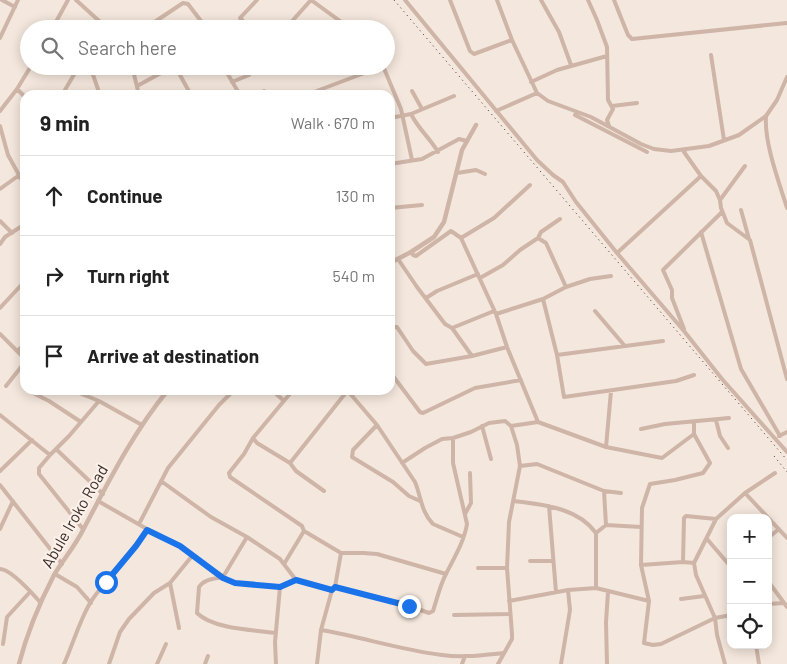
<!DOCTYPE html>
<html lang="en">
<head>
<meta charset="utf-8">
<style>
	:root { --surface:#fff; --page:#f6f6f6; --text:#222; --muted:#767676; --line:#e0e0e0 }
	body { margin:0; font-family:Barlow,sans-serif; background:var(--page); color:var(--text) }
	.controls { position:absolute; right:15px; bottom:15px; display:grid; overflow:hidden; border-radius:10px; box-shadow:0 2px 12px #0003 }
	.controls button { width:45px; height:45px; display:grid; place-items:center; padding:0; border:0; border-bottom:1px solid var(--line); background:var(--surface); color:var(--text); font:25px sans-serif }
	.stop { position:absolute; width:15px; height:15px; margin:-11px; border:4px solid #1a73e8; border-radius:50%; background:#fff }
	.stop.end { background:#1a73e8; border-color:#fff; box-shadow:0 1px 5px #0008 }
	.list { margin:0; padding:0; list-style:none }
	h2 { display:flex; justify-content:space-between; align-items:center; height:65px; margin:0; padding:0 20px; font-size:21px }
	h2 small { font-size:16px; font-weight:400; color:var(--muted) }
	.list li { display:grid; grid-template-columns:32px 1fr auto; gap:15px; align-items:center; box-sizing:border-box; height:80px; padding:0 20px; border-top:1px solid var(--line) }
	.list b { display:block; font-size:19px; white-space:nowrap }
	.list em { font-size:16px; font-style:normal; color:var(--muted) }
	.icon { flex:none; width:28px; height:28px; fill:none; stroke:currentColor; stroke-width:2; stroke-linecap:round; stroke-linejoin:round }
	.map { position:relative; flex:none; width:787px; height:664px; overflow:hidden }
	.search { position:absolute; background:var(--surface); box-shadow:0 2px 12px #0003; left:20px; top:20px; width:375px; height:55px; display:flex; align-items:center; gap:12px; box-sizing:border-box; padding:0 18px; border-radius:28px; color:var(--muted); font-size:19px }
	.panel { position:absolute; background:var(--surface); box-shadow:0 2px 12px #0003; left:20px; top:90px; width:375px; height:305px; border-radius:15px }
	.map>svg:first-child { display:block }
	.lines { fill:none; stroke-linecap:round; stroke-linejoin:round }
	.minor { stroke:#ceb5a7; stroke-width:4 }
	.tertiary { stroke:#ceb5a7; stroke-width:4.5 }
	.rail { stroke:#3a2c28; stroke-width:1; stroke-dasharray:1 4; stroke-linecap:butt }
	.route { stroke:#1a73e8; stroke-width:6 }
	.labels { text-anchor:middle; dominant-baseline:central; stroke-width:4.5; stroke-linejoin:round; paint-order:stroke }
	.street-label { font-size:16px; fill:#3a2c28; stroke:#fbf1ea }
</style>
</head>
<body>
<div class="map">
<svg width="787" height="664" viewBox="0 0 787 664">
	<rect width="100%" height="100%" fill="#f4e7dd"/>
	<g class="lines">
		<path class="minor" d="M 2,0 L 15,7
			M 76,0 L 108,29
			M 311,0 L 351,29
			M 405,0 L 537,160 L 553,175 L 563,182 L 576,202 L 617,253 L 684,331 L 722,379 L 787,452
			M 450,0 L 470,51 L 474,54 L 512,40
			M 497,0 L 512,40 L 537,93 L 548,101 L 591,117 L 641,144 L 654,149 L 671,151 L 709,146 L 739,135 L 766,116 L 777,100 L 787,77
			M 541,0 L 559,32 L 571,65
			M 588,0 L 597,20 L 607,47 L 608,100 L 613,109 L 607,120 L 609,126
			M 614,0 L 628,35 L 632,39 L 787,23
			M 250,28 L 240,18 L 257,0
			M 52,29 L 68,0
			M 144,29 L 183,3 L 188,4 L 201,21 L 204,29
			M 285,29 L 311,0
			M 0,38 L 18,0
			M 711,55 L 724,140
			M 90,66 L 100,95
			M 132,66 L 139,95
			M 175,66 L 191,95
			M 223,66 L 240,95
			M 383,66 L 401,109 L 412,160
			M 232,82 L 249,75 L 255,66
			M 531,82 L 557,70 L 607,56
			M 137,86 L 174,66
			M 17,89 L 25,97
			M 264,91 L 266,95
			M 412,91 L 422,109
			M 62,95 L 79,66
			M 306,95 L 383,66
			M 612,106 L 637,103
			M 0,111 L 17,89 L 31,66
			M 496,111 L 537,93
			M 411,114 C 419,130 430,138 438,152
			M 575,115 L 647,152
			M 766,116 C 764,143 779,182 787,208
			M 390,118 L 411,114 L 454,96
			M 0,126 L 8,155 L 25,186
			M 686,149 L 684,152 L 701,176 L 716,191 L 720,200 L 721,208 L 727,223 L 750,240 L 787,379
			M 390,164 L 422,159 L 459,139 L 467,141
			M 457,173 L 476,170 L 485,174
			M 0,189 L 18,176
			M 720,200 L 745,166
			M 390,208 L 422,205
			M 741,210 L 749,239
			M 0,221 L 12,233
			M 701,232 L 741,369 L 780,436
			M 461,238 L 494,218 L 530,185
			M 538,238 L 546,243 L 566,287
			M 0,244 L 5,237 L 25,224
			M 411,252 L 413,255 L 416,256 L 451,231 L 461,238 L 496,314 L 507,347 L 538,422
			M 617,253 L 701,176
			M 398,259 L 417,287 L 445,324 L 452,328 L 472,356
			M 480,278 L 503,265 L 520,250 L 538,238 L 541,232 L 560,219
			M 426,298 L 437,291 L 478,274
			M 543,299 L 557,355 L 564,397 L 676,381 L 694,375
			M 0,308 L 25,281
			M 595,311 L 624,345
			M 496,314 L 543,299 L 566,287 L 590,279 L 611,276
			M 390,327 L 397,327 L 413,351 L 426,364 L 472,356 L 507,347
			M 452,328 L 494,311
			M 684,329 L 672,298 L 672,290 L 663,270 L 722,212
			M 0,334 L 25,359
			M 17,351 L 25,344
			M 557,355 L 663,341
			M 390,372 L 420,412 L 423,413 L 475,388 L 521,380
			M 6,386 L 25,362
			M 27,390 L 49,401 L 81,422
			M 72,390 L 99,401 L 142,425
			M 272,390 L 284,401
			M 293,390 L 253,438 L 244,454 L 229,473 L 230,477 L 302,526 L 304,531 L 341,553 L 363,553 L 377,554 L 446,574
			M 347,390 L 377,425 L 415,482 C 421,496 421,512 433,524 L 463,537
			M 0,415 L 50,455
			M 716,420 L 720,436 L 728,448
			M 377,425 L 353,450 L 352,457 L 393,482 L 409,496 L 420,501
			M 482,426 L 491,459
			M 641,429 L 665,424 L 729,418
			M 694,434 L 710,463 L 703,473 L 675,480 L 650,484 L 642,508 L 641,565 L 649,601 L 644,643 L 653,645 L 661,644 L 715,618 L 731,615
			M 779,436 L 787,432
			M 253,438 L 257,443 L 290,463 L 296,471 L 324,491
			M 606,447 L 611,391
			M 56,449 L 103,494
			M 290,463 L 348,390
			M 402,463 L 425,448 L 442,439 L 453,438 L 471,432 L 489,423 L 505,421 L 511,426 L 538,422 L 606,447 L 662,458 L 694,434 L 694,421
			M 520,466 L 537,464 L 604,491 L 621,493
			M 0,471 L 32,440
			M 161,481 L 211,517 L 247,537 L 280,559 L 296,580
			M 0,485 L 62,564
			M 604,491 L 606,525
			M 745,493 L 787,538
			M 98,501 L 147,529 L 180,546 L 223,577 L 235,583 L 280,587 L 296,580 L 332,590 L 335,587 L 404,604 L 429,613 L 433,611 C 437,599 440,585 446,574 C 454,558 464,542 467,524 L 453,463 L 453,438
			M 514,501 C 543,505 577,507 596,533 L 606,525 L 641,527
			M 549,506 L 556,592
			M 465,514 L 471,503 L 470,473
			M 139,524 L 168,468 L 219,405 L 234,390
			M 0,529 L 13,501
			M 83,529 L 39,474 L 39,468 L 50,455 L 69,436 L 99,401
			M 247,537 L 223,577 C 214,579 204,579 199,587 L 197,613 C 213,629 254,630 276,633
			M 768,538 L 779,529
			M 707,539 L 731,567
			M 530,561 L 553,561
			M 683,562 L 684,518 L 686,516 L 716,519
			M 284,564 L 304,531
			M 641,565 L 683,562 L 694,563
			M 478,568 L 507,568
			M 0,569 C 11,569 32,593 40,602
			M 55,574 L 77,587 L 91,603
			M 768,581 L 787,607
			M 170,583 L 179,628
			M 335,587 L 341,553
			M 596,588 L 596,533
			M 681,599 L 704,596
			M 509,601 L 568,590 L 596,588 L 649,601
			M 768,604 L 784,603
			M 454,615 L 510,614
			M 321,630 C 362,637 401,650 442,655 C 463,658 483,655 504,653
			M 3,644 L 7,617 L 30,592
			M 756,645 L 759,664
			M 64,664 C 73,644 79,622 90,603 C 107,577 130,555 147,529
			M 109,664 L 120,632 L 129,619 L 154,593 L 170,583 L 192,556
			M 157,664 L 166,644
			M 205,664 L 208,656
			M 276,664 L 275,642 L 280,587
			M 317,664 L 321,630 L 332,590
			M 462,664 L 465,656
			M 498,664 L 512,639 L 512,634 L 507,568 L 509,522 L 520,466 L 517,445 L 511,426
			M 561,664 L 570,610 L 568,590
			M 607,664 L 606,622 L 608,592
			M 725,664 L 717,635 L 715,618 L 696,575 L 694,563 L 716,519 L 745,493 L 775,473"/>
		<path class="tertiary" d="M 390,263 L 411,252 L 434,237 L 444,222 L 462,150 L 476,125
			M 19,664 C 27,633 39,604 54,575 C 63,560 75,546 83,530 C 109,481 132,434 168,390"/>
		<path class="rail" d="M 394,0 L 787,460
			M 774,456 L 787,472"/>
	</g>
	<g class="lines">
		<path class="route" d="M 106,582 L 136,546 L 147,530 L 180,546 L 223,578 L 235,583 L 280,587 L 296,580 L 332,590 L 335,587 L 409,606"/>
	</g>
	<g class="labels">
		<g class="street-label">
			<text transform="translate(74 516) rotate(-60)">Abule Iroko Road</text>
		</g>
	</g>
</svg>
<div class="controls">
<button>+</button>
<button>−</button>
<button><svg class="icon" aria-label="locate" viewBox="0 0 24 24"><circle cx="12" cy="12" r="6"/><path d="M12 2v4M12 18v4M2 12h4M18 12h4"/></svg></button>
</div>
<div class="stop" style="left:106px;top:582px"></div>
<div class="stop end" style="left:409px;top:606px"></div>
<div class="search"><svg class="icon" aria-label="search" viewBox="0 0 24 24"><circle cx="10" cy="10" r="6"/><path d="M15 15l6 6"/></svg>Search here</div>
<section class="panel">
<h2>9 min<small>Walk · 670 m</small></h2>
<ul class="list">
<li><svg class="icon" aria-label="ahead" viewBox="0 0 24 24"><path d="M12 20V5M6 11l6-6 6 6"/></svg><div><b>Continue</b></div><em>130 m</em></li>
<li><svg class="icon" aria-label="right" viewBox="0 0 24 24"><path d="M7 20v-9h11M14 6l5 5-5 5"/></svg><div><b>Turn right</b></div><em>540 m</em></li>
<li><svg class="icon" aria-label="arrive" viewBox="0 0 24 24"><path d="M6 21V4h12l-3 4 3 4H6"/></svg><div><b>Arrive at destination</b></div></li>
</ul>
</section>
</div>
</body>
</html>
